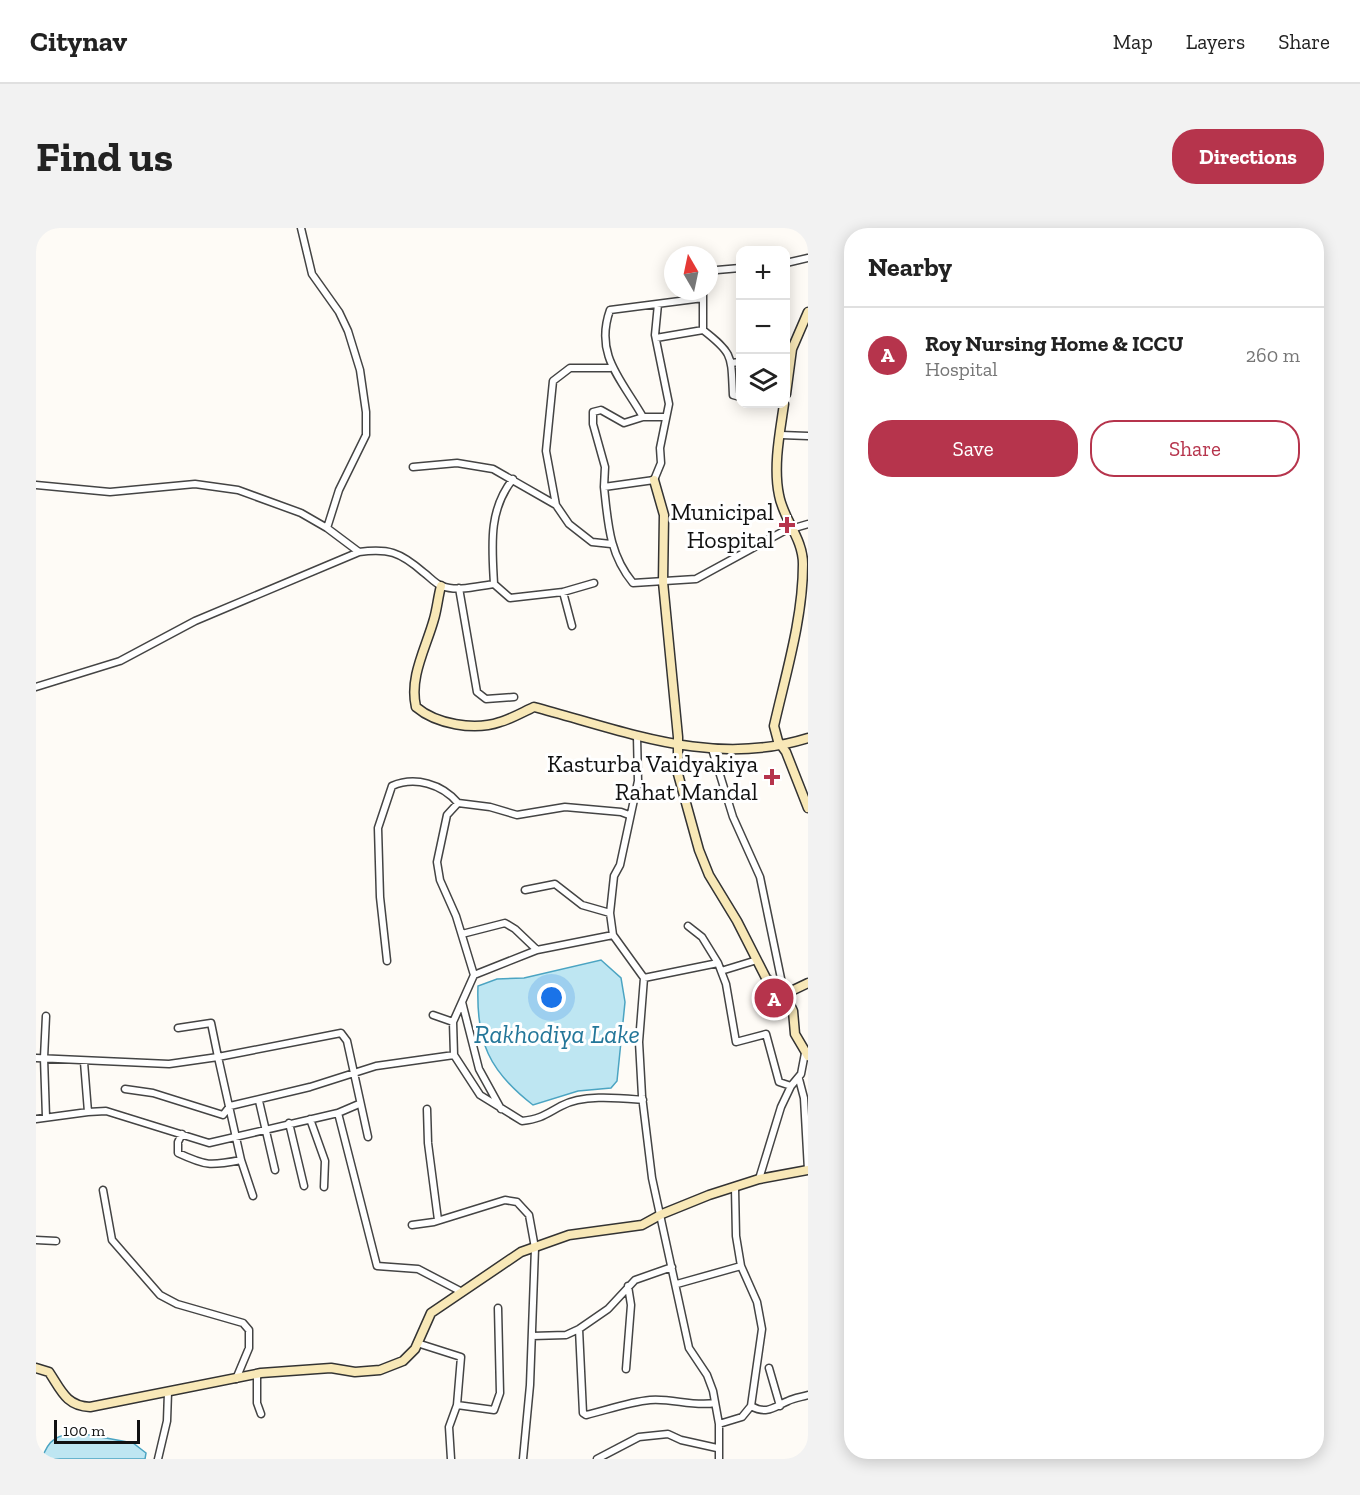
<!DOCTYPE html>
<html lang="en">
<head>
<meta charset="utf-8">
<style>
	:root { --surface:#fff; --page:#f2f2f2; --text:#222; --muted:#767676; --line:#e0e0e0; --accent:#b6344c }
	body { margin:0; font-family:"Zilla Slab",serif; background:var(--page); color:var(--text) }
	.controls { position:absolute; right:18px; top:18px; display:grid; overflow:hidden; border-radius:12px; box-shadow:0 3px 15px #0003 }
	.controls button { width:54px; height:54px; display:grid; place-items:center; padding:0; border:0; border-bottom:2px solid var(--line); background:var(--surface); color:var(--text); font:30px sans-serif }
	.compass { position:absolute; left:628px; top:18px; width:54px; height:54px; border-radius:50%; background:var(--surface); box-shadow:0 3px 15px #0003; rotate:351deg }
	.scale { position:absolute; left:18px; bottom:15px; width:86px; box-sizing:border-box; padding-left:6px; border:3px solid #111; border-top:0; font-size:16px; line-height:21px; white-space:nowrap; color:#111; -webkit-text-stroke:4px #fff; paint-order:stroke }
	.you { position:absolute; left:516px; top:770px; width:21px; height:21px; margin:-15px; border:4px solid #fff; border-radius:50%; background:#1a73e8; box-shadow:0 0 0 9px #1a73e833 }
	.badge { display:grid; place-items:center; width:39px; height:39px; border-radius:50%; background:var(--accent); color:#fff; font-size:20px; font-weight:700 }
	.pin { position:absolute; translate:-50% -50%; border:3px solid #fff; box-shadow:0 2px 6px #0006 }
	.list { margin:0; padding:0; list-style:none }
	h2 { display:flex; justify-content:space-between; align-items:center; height:78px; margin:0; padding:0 24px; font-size:26px }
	h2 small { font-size:20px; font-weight:400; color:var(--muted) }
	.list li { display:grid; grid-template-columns:39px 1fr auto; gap:18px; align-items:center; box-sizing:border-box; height:96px; padding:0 24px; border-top:2px solid var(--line) }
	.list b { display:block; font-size:22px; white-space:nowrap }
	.list p { margin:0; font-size:20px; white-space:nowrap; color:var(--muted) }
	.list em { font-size:20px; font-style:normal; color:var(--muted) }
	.actions { display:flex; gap:12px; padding:18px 24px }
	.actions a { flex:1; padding:14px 0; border:2px solid var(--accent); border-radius:24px; text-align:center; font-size:21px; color:var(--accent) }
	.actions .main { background:var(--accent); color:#fff }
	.icon { flex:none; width:33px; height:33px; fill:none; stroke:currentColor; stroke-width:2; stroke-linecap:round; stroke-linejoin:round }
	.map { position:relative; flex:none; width:772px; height:1231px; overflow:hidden; border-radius:24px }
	header { display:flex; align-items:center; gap:36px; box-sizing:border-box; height:84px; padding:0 30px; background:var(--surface); border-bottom:2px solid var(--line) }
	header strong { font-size:28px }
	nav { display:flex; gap:33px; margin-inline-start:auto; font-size:21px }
	.intro { display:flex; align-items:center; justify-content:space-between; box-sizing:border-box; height:144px; padding:0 36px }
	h1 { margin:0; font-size:42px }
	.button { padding:15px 27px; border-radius:24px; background:var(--accent); color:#fff; font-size:21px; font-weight:700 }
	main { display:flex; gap:36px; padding:0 36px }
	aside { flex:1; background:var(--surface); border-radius:24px; box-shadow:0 3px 15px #0003 }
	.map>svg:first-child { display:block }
	.water { fill:#bee6f2; stroke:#4ba4c2; stroke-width:1.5 }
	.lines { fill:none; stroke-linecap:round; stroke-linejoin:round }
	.street-casing { stroke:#444; stroke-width:9 }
	.secondary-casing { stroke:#333; stroke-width:11 }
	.street { stroke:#fff; stroke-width:6 }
	.secondary { stroke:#f8e8b7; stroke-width:8 }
	.poi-dot { fill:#b6344c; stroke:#fff; stroke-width:2 }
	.labels { text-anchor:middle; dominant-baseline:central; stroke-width:6; stroke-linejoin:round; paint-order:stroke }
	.poi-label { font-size:24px; fill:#111; stroke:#fff; text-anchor:end }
	.water-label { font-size:26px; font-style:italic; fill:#237699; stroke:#fff }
</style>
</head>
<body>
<header>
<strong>Citynav</strong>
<nav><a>Map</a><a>Layers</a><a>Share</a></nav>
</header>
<div class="intro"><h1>Find us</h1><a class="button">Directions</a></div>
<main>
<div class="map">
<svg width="772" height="1231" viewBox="0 0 772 1231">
	<rect width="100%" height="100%" fill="#fefbf6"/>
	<path class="water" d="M 565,732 L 585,750 L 589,774 L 581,853 L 575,860 L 542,863 L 497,877 C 453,843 440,814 442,758 L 461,751 L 488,750 Z
		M 43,1205 L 97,1215 L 110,1225 L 109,1231 L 6,1231 C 12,1211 22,1206 43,1205 Z"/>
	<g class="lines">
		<defs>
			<path id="street" d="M 265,0 L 276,46 L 303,84 L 312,103 L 324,142 L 330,184 L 330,207 L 303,262 L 291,300
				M 750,35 L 772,30
				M 673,46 L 681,42 L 704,40
				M 622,76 L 619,107 L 633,176 L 624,220 L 625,235 L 618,252 L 568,259 C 572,295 573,326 597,355 L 660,351 L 748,303 L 772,296
				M 667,102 L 667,63
				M 620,110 L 667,102 C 698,126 695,128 697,167 L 704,169
				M 695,135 L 704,134
				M 574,140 L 534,140 L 517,153 L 510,223 L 520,277 L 533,296 L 556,314 L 575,316
				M 607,189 C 586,152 558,127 574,82 L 667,70
				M 745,207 L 772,208
				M 377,239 L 421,235 L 457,241 L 520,277
				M 477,251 C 452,282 456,318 458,356 L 474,370 L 527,364 L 558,355
				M 0,257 L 74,264 L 159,256 L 202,262 L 265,285 L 291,300 L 323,324
				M 568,259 L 569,239 L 557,196 L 557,184 L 565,182 L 588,195 L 607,189 L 629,189
				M 423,360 L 441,464 L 450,471 L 478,469
				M 527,364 L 536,398
				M 0,459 L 84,433 L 159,393 L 323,324 C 352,320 364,324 387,344 C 393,348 399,356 406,358 C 421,364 442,358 458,356
				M 601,508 L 602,553 L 584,637 L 578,648 L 574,685 L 577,707 L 608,750 L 603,814 L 606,868 L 616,950 L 653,1120 L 671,1147 L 677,1163 L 683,1196 L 683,1231
				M 676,521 L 697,589 L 724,649 L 748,765
				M 422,575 L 411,587 L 401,634 L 404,652 L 420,688 L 438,747 L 417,794 L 418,827 L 444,867 L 486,893 C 505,891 510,886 525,878 C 547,866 583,870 607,872
				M 489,662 L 519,656 L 546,677 L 574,685
				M 426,706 L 469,695 L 479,701 L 501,722
				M 351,733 L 344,669 L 342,600 L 356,558 C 379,548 406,556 422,575 L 454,579 L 481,587 L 529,579 L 585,584 L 593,587
				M 682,735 L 690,756 L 700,814 L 730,806 L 743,854 L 755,858
				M 685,743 L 721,732
				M 438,747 L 501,722 L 577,707
				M 608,750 L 682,735 L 666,709 L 652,698
				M 426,774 L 443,841 L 465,881
				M 397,787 L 417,794
				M 10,788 L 8,830 L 10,889
				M 0,830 L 133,836 L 182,829 L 175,795 L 142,800
				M 763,851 L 768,870 L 772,942
				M 89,861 L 117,865 L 187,887 L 194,878 L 274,859 L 340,838 L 418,827
				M 223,873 L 239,942
				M 391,881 L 392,915 L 402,992
				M 52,884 L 70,883 L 173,915 L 302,885 L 323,876
				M 302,885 L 341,1038 L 382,1041 L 426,1064
				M 0,891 L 52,884 L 48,834
				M 274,891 L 289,933 L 288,959
				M 253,895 L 268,958
				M 146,906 L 142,914 L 142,925 C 170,938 174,938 205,932
				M 723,951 L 745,879 L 755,858 L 765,846 L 769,825
				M 67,962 L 76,1012 L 124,1067 L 141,1076 L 207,1095 L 213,1102 L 213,1120 L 200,1151
				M 217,968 L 205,932 L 182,829 L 305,805 L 311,813 L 332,909
				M 376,997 L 398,994 L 469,972 L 481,974 L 493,987 L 499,1020 L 494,1157 L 487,1231
				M 0,1012 L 20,1013
				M 641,1056 L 705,1038
				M 543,1101 L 547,1185 L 550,1187 C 571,1182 593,1174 614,1172 C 636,1170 657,1179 679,1175
				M 496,1108 L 530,1107 L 543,1101 L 572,1081 L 599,1052 L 636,1039
				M 381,1115 L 425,1129 L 421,1177
				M 733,1140 L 744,1178
				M 590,1141 L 595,1077 L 592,1058
				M 221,1146 L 221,1175 L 225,1186
				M 715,1178 C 731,1187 738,1179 752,1173 C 758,1170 766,1169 772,1167
				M 683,1196 L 706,1189 L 715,1178 L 726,1101 L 721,1074 L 705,1038 L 700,1008 L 699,960
				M 122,1231 L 131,1193 L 132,1164
				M 415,1231 L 413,1199 L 421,1177 L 458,1182 L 464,1165 L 462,1080
				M 561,1231 L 603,1209 L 632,1206 L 645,1212 L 681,1220"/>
			<path id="secondary" d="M 750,166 L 756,121 L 772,84
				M 748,176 C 744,204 737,238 743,267 C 747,291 767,310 767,336 C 767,390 750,445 738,498 L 742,513 L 750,524 L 772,580
				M 618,252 L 628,287 L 627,354 L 642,509 L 642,546 L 663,622 L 673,647 L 701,693 L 730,750 L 749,766 L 757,783 L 759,806 L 772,828
				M 405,358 C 402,369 401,381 398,391 C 390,420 373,449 380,479 C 400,496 438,503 464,494 C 475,491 487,484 498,479 C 589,503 677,540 772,510
				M 749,766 L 772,755
				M 0,1140 L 13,1144 C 25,1162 30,1178 54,1179 L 225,1145 L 295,1140 L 319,1144 L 344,1142 L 367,1133 L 379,1121 L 395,1085 L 485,1024 L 533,1007 L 606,997 L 626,986 L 673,967 L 723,951 L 772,942"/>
		</defs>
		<use href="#street" class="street-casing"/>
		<use href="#secondary" class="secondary-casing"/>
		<use href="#street" class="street"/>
		<use href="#secondary" class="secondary"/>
	</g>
	<g class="poi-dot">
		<path d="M748 288h6v6h6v6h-6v6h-6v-6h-6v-6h6z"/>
		<path d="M733 540h6v6h6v6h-6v6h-6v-6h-6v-6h6z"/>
	</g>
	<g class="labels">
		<g class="poi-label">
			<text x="738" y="283">Municipal<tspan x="738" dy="28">Hospital</tspan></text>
			<text x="722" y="535">Kasturba Vaidyakiya<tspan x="722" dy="28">Rahat Mandal</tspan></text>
		</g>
		<g class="water-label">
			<text x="521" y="806">Rakhodiya Lake</text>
		</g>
	</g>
</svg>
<div class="controls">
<button>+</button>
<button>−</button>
<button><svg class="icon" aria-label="layers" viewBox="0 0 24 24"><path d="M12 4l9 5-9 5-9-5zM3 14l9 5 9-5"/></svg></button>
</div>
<svg class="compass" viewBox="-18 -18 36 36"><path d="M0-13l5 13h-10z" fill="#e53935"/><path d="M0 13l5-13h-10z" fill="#767676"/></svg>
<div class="scale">100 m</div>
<div class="you"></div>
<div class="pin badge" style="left:738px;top:770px">A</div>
</div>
<aside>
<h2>Nearby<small></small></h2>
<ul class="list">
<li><span class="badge">A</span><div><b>Roy Nursing Home &amp; ICCU</b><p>Hospital</p></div><em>260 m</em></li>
</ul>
<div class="actions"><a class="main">Save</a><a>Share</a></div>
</aside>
</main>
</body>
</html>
